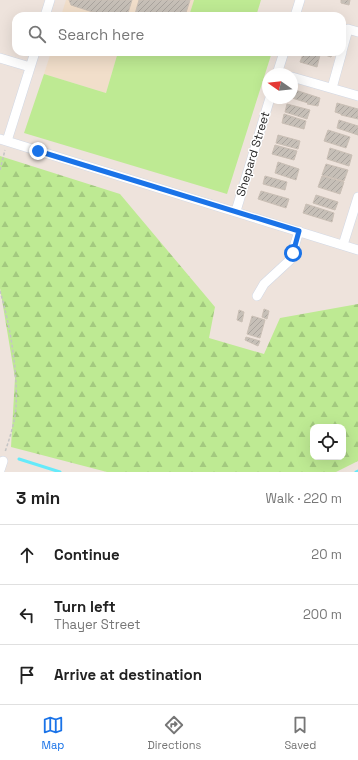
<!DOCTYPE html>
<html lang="en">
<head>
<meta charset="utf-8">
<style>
	:root { --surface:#fff; --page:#f2f2f2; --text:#222; --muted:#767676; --line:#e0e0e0; --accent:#1a73e8 }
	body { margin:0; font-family:"Space Grotesk",sans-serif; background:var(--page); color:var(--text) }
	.controls { position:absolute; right:12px; bottom:12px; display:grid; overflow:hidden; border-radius:8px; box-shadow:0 4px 16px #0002 }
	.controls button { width:36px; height:36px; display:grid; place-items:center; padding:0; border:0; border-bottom:1px solid var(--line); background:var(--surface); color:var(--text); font:20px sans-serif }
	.compass { position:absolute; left:262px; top:68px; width:36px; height:36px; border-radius:50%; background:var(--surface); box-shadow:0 4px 16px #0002; rotate:284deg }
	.stop { position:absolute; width:12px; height:12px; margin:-9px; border:3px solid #1a73e8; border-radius:50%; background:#fff }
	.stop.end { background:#1a73e8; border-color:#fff; box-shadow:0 1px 4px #0008 }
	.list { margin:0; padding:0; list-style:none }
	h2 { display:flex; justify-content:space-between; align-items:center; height:52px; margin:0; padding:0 16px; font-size:17px }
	h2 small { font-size:13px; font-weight:400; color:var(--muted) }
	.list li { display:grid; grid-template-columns:26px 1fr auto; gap:12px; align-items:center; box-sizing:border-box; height:60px; padding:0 16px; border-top:1px solid var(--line) }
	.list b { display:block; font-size:15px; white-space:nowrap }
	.list p { margin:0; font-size:13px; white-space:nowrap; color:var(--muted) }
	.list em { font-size:13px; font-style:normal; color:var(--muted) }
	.icon { flex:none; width:22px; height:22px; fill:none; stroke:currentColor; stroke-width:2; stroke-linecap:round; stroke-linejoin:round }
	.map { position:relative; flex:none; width:358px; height:472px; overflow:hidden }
	.search { position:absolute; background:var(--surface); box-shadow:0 4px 16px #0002; left:12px; right:12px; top:12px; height:44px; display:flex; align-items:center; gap:10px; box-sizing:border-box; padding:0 14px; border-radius:12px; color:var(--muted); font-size:15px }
	.sheet { height:232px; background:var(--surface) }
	nav { display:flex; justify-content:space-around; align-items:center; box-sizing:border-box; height:56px; border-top:1px solid var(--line); background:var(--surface); font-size:11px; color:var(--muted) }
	nav a { display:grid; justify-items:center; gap:2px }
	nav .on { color:var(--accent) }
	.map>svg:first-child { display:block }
	.education { fill:#f1deca }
	.grass { fill:#beea93 }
	.forest { fill:url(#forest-firs); fill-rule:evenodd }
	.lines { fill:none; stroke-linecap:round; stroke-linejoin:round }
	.stream { stroke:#65eafa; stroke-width:3 }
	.building { fill:url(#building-hatch); stroke:#cabfb5 }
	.minor-casing { stroke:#d1d8e5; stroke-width:10 }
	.path { stroke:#c4c4c4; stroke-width:1.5; stroke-dasharray:3 2; stroke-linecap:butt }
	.minor { stroke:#fff; stroke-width:9 }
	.route { stroke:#1a73e8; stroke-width:5 }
	.labels { text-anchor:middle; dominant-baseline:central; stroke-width:3; stroke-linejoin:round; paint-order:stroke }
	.street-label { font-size:12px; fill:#2b2b2b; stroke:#fff }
</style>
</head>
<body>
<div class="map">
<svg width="358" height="472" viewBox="0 0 358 472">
	<defs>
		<pattern id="forest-firs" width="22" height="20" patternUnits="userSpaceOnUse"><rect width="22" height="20" fill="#beea93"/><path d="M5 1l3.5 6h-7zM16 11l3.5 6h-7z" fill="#a3c97f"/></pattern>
		<pattern id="building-hatch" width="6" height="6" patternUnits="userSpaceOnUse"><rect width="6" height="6" fill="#c6bfb7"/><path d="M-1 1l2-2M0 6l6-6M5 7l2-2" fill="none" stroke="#aaa49e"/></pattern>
	</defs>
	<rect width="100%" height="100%" fill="#eee3dc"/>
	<path class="education" d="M 66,0 L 194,0 L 189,16 L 61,16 Z
		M 51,52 L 118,52 L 106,93 L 44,74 Z"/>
	<path class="grass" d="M 194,0 L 261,0 L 257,13 L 264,16 L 189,16 Z
		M 118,52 L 272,52 L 227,194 L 24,133 L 44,74 L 106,93 Z"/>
	<path class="forest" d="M 0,156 L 120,194 L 215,307 L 209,338 L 264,354 L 280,318 L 358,304 L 358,461 L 336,472 L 107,472 L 11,447 L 15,378 L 0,288 ZM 313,427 L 343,427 L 343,457 L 313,457 Z"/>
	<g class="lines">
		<path class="stream" d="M 19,459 L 60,472
			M 356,472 L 358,471"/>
	</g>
	<path class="building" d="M 69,0 L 132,0 L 127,16 L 105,16 L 71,5 Z
		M 139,0 L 190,0 L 185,16 L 135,14 Z
		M 341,0 L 350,0 L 349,5 L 341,3 Z
		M 304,52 L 320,55 L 317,67 L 300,62 Z
		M 316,52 L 333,52 L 331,57 Z
		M 292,89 L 320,98 L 318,106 L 307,104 L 308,103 L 292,98 Z
		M 337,103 L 358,109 L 358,119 L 341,115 L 341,114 L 335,112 Z
		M 287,104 L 310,110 L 307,119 L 285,112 Z
		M 284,114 L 306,121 L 304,129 L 282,123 Z
		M 339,120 L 358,126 L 358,135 L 337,128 Z
		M 328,130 L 350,137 L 346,148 L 324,141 Z
		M 278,135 L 300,141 L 298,149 L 276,143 Z
		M 275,145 L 297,151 L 294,160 L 272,154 Z
		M 330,148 L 352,155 L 349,166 L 327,159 Z
		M 278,162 L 299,169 L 296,180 L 275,173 Z
		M 326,164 L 348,170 L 344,181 L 322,175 Z
		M 265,176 L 287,182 L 285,190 L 263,184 Z
		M 322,176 L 344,182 L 340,194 L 318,187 Z
		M 261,191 L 289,199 L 286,208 L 258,199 Z
		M 316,195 L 338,202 L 335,210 L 313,203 Z
		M 306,204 L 334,213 L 332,222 L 303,213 Z
		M 264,309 L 269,311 L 267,319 L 262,317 Z
		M 239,310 L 244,312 L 242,322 L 237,320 Z
		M 252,316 L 265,320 L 260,338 L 247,334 Z
		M 246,337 L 260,341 L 258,346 L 245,340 Z"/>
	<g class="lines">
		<defs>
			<path id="minor" d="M 45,16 L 50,0
				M 295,16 L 300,0
				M 342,51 L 348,29 L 358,32
				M 0,58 L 30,67
				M 277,74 L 284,52
				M 292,77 L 358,96
				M 332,88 L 342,52
				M 0,139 L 358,250
				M 7,141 L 35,52
				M 236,211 L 270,98
				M 343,245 L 358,197
				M 257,296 L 264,284 L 290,260 L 299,231
				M 0,470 L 3,461"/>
		</defs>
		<use href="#minor" class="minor-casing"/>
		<path class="path" d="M 0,170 L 5,150
			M 0,291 C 10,325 18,371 16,407 C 15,422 10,437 5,452"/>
		<use href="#minor" class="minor"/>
	</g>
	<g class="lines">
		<path class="route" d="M 38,151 L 299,231 L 293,253"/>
	</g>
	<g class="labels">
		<g class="street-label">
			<text transform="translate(253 154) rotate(-73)">Shepard Street</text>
		</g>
	</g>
</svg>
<div class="controls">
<button><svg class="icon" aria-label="locate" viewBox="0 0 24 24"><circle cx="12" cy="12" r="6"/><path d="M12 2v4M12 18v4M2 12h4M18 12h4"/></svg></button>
</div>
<svg class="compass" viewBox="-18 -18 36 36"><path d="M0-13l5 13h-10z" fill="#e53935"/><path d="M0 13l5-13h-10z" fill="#767676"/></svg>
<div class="stop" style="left:293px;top:253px"></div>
<div class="stop end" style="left:38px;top:151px"></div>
<div class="search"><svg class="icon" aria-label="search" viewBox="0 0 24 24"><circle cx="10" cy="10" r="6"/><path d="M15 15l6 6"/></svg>Search here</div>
</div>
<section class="sheet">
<h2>3 min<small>Walk · 220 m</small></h2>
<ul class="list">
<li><svg class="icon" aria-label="ahead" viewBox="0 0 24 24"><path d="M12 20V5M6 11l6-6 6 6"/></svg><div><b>Continue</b></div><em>20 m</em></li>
<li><svg class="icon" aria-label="left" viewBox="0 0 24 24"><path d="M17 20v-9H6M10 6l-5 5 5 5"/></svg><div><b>Turn left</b><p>Thayer Street</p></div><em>200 m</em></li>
<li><svg class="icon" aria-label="arrive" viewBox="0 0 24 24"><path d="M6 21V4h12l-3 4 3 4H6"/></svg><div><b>Arrive at destination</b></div></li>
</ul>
</section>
<nav>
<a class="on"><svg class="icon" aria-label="map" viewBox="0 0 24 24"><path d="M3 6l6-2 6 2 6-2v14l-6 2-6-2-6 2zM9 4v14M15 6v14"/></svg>Map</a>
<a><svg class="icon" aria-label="directions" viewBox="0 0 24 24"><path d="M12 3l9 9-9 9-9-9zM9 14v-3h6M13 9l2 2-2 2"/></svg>Directions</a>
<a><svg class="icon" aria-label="saved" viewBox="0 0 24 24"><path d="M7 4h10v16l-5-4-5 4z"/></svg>Saved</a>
</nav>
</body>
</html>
